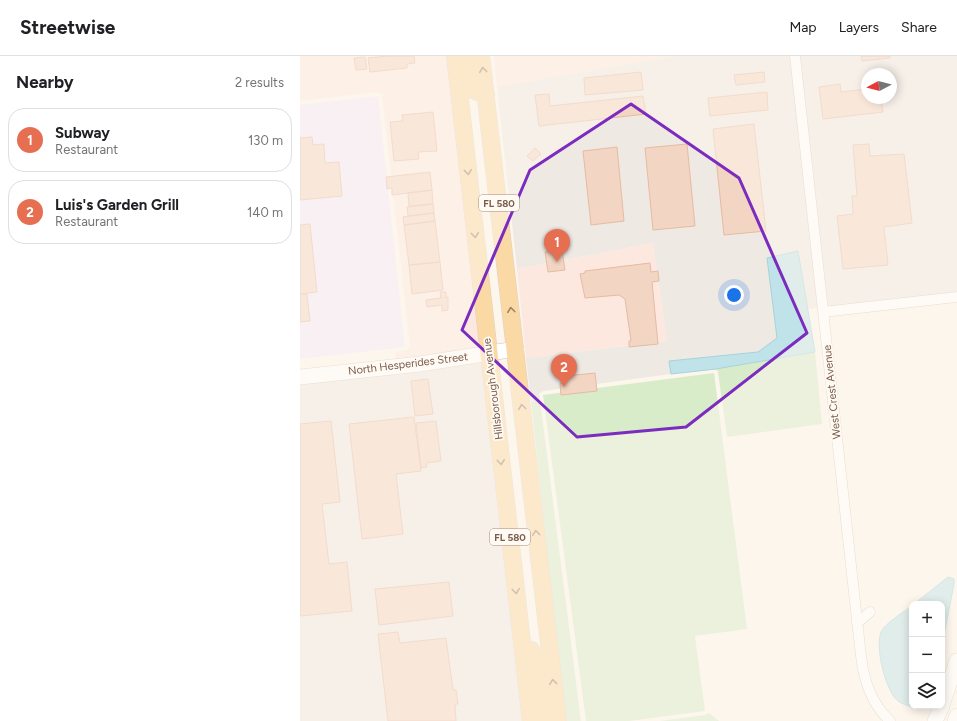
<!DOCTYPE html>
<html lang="en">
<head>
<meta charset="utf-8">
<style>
	:root { --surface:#fff; --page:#f6f6f6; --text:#202124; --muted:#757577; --line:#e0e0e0; --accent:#e76f51 }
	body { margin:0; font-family:Figtree,sans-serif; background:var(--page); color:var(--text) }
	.controls { position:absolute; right:12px; bottom:12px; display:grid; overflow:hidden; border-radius:8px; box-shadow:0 2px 10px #0003 }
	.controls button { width:36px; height:36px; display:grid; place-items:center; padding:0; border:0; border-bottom:1px solid var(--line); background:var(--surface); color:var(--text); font:20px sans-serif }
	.compass { position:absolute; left:561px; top:12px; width:36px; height:36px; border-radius:50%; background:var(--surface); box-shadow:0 2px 10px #0003; rotate:263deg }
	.you { position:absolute; left:434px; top:239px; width:14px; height:14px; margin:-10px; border:3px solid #fff; border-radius:50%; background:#1a73e8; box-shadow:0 0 0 6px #1a73e833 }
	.badge { display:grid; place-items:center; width:26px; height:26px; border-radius:50%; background:var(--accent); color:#fff; font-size:13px; font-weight:700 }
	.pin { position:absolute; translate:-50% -33px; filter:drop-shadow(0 1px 2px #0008) }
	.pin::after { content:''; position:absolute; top:21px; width:14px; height:12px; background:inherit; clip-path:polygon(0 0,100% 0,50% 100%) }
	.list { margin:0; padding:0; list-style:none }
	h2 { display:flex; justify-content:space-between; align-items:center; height:52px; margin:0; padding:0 16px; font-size:17px }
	h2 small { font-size:13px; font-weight:400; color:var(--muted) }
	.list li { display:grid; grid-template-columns:26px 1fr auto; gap:12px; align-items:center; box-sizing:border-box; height:64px; margin:0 8px 8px; padding:0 8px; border:1px solid var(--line); border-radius:16px }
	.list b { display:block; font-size:15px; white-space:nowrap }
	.list p { margin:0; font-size:13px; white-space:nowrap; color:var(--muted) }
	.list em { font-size:13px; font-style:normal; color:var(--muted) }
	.icon { flex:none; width:22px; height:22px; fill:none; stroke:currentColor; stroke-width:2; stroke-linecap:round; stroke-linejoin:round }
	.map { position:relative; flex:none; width:657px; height:665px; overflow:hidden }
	header { display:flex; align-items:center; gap:24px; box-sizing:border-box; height:56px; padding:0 20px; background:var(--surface); border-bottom:1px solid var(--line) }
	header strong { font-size:19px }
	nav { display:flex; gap:22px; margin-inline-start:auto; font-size:14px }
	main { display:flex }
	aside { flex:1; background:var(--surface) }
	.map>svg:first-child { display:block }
	.commercial { fill:#fde8e0 }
	.industrial { fill:#efe9e4; fill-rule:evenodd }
	.education { fill:#f3e8fa }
	.green { fill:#d8ecc9 }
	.water { fill:#bfe3e8; stroke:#a5d3da }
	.building { fill:#f3d5c3; stroke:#e6bba3 }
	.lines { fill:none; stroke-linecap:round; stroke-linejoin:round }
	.street-casing { stroke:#d1beb0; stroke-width:11 }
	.secondary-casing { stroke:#d6c0b0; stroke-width:16 }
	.primary-casing { stroke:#dad1cd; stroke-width:18 }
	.street { stroke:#fff; stroke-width:10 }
	.secondary { stroke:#fff; stroke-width:15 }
	.primary { stroke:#fbd9a5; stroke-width:17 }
	.oneway { stroke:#a18267 }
	.marked { fill:none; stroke:#7b2cbf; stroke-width:3; stroke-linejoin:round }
	.labels { text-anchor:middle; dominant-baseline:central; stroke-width:3.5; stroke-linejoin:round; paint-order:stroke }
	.shield { fill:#fffaf3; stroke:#a28b7f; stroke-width:1 }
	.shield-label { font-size:10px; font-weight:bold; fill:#7a5c4d }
	.street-label { font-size:11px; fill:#7a5c4d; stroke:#fffaf3 }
</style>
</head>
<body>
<header>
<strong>Streetwise</strong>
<nav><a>Map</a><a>Layers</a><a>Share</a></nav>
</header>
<main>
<aside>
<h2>Nearby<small>2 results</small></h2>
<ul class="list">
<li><span class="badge">1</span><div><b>Subway</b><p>Restaurant</p></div><em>130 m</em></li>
<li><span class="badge">2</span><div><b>Luis's Garden Grill</b><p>Restaurant</p></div><em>140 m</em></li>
</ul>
</aside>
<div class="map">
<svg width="657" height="665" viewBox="0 0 657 665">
	<rect width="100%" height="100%" fill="#fdf6ec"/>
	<path class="commercial" d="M 0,0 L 147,0 L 181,294 L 96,306 L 95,296 L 107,294 L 110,290 L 82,38 L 77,36 L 0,45 Z
		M 194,0 L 376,0 L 197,31 Z
		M 353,187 L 367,285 L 226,302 L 217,213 Z"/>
	<path class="industrial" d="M 376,0 L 490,0 L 518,252 L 508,253 L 498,195 L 467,202 L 478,282 L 458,296 L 370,305 L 371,318 L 243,335 L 239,338 L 240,344 L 231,346 L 226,302 L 367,285 L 353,187 L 217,213 L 197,31 Z
		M 500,0 L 657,0 L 657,236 L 528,251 ZM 567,18 L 591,18 L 591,42 L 567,42 Z
		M 182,303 L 223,665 L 0,665 L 0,326 Z"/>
	<path class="education" d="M 78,40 L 105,291 L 0,303 L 0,49 Z"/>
	<path class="green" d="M 515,296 L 522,368 L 427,381 L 418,316 L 416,313 Z
		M 414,317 L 447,573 L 395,580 L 405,655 L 329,665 L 286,665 L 243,339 Z
		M 240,344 L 281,665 L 265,665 L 231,346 Z
		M 409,657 L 419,665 L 360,665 L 405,659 Z"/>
	<path class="water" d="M 498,195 L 515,296 L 416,313 L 371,318 L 369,305 L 458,296 L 477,282 L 467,202 Z
		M 648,521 L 654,523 L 654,528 L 642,589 L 642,548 L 614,548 Z
		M 612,550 L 612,649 L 611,650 C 605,649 599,647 595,642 C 585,630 575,591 581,576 C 584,568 605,555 612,550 Z"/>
	<path class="building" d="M 88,0 L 114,0 L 115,7 L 107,8 L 107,12 L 70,16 L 68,2 Z
		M 561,0 L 590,0 L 590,2 L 562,5 Z
		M 65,1 L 67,13 L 56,14 L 54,2 Z
		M 341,16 L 343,34 L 285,39 L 284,22 Z
		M 464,16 L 465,26 L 436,29 L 434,19 Z
		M 540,28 L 541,36 L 567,33 L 567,42 L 581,42 L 583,56 L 523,63 L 519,31 Z
		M 467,36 L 468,54 L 410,60 L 408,42 Z
		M 249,38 L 250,50 L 343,40 L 346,58 L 239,70 L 235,39 Z
		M 133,56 L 137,95 L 118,96 L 119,103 L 94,105 L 90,66 L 103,65 L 102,59 Z
		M 454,68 L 466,175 L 424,179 L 413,73 Z
		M 12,81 L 13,89 L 24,88 L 25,107 L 39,106 L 42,140 L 0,144 L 0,82 Z
		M 387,88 L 395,170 L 353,174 L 345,92 Z
		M 569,88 L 570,100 L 604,98 L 612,167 L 584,171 L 588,209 L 543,213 L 537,160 L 553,158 L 552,140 L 557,140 L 553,89 Z
		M 317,91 L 324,165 L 291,169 L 283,95 Z
		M 235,92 L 241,98 L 233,105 L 227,100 Z
		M 130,116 L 132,134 L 92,139 L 92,132 L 87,133 L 86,121 Z
		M 132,134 L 133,148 L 109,150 L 108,137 Z
		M 133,148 L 134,157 L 108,160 L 107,151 Z
		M 134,157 L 135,165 L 104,169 L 103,161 Z
		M 135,165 L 140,206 L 109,209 L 104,169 Z
		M 10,168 L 17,236 L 0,238 L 0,169 Z
		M 262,194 L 265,214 L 248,216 L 245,196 Z
		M 140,206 L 143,234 L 112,238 L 109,209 Z
		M 350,207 L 351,216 L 358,215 L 359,225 L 352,226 L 358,288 L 329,291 L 329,285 L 331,285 L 325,243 L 319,239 L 285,242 L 280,218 L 285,217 L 285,215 Z
		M 140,236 L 146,236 L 146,242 L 148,241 L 148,254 L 142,255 L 142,249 L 127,251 L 126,244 L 141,242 Z
		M 0,238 L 7,238 L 10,265 L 0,266 Z
		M 295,317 L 297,335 L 261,339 L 260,328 L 266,320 Z
		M 128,323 L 133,358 L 115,360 L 111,325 Z
		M 114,361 L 121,415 L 96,418 L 103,478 L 62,483 L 49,368 Z
		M 31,365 L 40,446 L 22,448 L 29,508 L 47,506 L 52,555 L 0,560 L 0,368 Z
		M 136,365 L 141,405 L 126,407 L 127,411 L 121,412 L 116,367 Z
		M 149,526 L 153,560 L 79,569 L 75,533 Z
		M 98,576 L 100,587 L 146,582 L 153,634 L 156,634 L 158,648 L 155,648 L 156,665 L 88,665 L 78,578 Z"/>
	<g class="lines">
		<defs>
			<path id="street" d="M 495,0 L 561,600 C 564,625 571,647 590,665
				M 523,256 L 657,241
				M 557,567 L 570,556"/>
			<path id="secondary" d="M 0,321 L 120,308 L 216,293
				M 642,649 L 657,605
				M 635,665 L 642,650
				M 655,665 L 657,660"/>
			<path id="primary" d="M 155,0 L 231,665
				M 167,0 L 170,27 L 173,34 L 186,39
				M 181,0 L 258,665
				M 223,592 L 231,594 L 239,612 L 246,663"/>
		</defs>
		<use href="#street" class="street-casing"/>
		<use href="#secondary" class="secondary-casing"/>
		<use href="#primary" class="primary-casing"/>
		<use href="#street" class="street"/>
		<use href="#secondary" class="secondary"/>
		<use href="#primary" class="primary"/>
	</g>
	<defs><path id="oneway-chevron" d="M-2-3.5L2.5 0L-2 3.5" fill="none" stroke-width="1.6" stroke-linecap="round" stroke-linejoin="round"/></defs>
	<g class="oneway">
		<use href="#oneway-chevron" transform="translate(183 14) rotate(-97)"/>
		<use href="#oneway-chevron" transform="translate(168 116) rotate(84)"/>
		<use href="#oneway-chevron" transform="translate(175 179) rotate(84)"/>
		<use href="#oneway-chevron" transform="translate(211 254) rotate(-97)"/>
		<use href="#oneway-chevron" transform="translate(222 351) rotate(-97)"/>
		<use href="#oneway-chevron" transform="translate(201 406) rotate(83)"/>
		<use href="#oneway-chevron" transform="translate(236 477) rotate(-96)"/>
		<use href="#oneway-chevron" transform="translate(216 535) rotate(83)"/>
		<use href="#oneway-chevron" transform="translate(253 626) rotate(-96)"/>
	</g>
	<path d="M0 0H657V665H0ZM 331,48 L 439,122 L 507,277 L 386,371 L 277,381 L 162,274 L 230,114 Z" fill="#fdf6ec" fill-opacity=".55" fill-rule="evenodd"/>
	<path class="marked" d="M 331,48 L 439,122 L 507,277 L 386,371 L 277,381 L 162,274 L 230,114 Z"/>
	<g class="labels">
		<g class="shield">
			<rect x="179" y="139" width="40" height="16" rx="3"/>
			<rect x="190" y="473" width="40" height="16" rx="3"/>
		</g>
		<g class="shield-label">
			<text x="199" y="147">FL 580</text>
			<text x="210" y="481">FL 580</text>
		</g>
		<g class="street-label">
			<text transform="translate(108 308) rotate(-7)">North Hesperides Street</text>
			<text transform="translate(193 333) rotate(-97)">Hillsborough Avenue</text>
			<text transform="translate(532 336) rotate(-96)">West Crest Avenue</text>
		</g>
	</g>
</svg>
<div class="controls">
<button>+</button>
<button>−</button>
<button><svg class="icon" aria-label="layers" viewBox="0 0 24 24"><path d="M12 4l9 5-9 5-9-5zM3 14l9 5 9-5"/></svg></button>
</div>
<svg class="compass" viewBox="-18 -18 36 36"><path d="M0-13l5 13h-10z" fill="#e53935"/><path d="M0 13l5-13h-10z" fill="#757577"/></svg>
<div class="you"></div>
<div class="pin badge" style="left:257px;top:206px">1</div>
<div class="pin badge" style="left:264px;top:331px">2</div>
</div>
</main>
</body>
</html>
